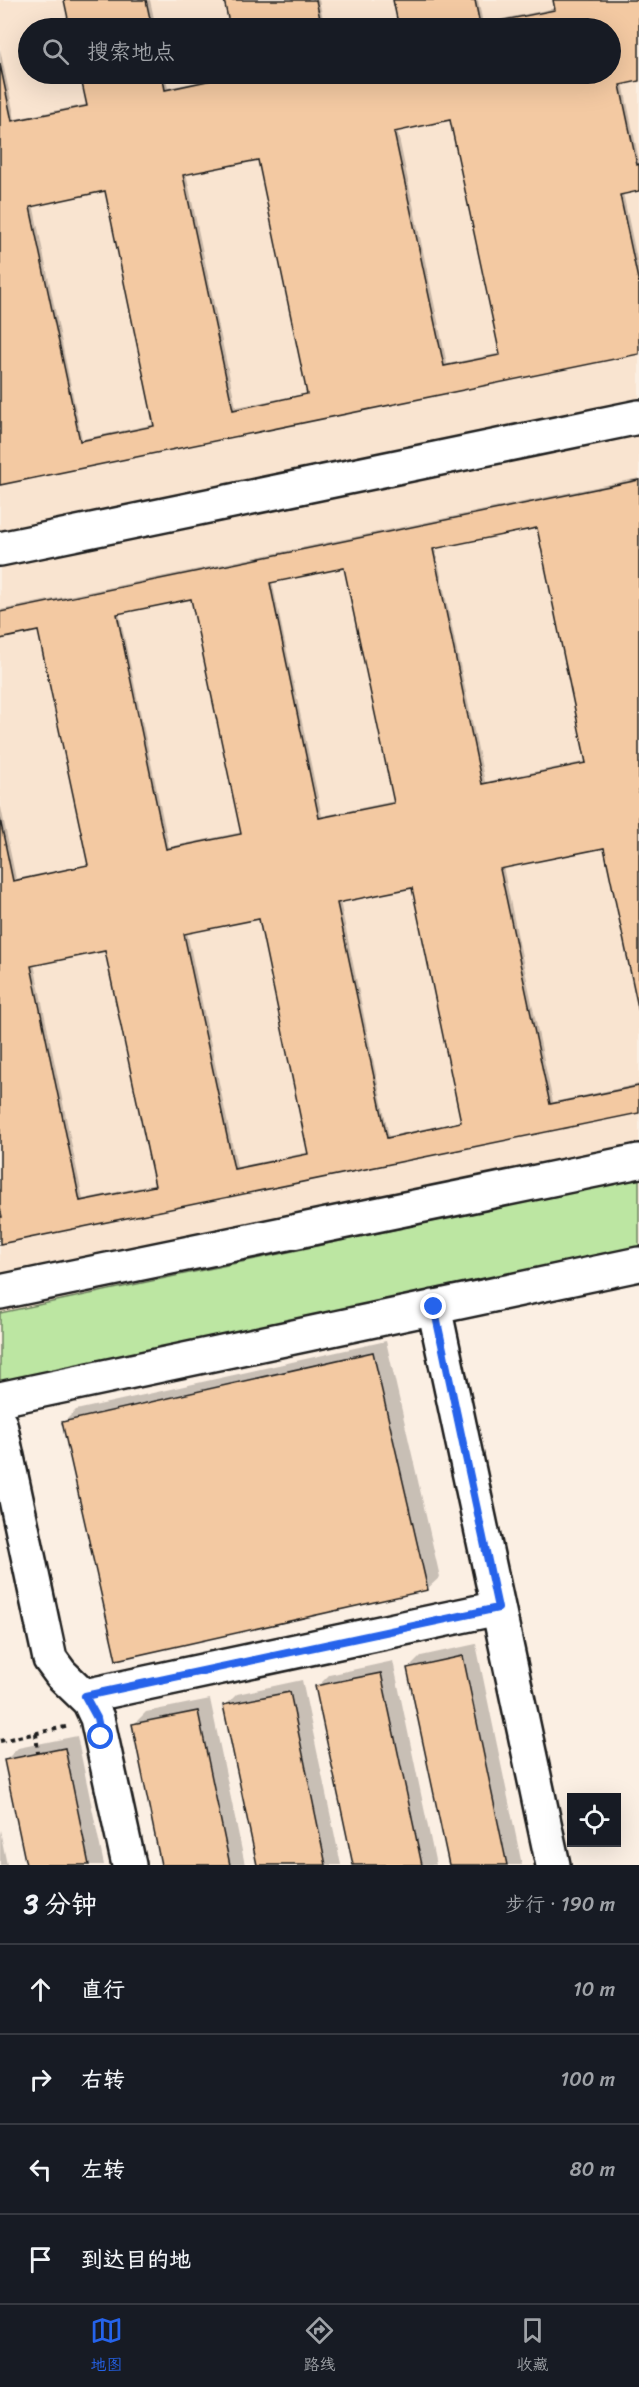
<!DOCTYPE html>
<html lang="zh">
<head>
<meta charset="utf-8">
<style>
	:root { --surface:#171b24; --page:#242831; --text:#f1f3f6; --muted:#9ea1a6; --line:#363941; --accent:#2563eb }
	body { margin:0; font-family:Sriracha,"LXGW WenKai TC",sans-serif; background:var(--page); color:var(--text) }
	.controls { position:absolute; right:18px; bottom:18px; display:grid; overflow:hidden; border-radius:0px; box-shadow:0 6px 24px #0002 }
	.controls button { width:54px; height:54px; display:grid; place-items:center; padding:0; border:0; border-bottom:2px solid var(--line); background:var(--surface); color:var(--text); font:30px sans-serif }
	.stop { position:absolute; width:18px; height:18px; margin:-14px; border:4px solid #2563eb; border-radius:50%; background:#fff }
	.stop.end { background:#2563eb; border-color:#fff; box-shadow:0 2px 6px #0008 }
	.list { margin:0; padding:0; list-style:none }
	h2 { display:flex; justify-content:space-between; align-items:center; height:78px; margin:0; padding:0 24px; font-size:26px }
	h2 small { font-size:20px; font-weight:400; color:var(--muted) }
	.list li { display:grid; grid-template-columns:39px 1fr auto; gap:18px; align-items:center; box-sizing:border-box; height:90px; padding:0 24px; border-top:2px solid var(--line) }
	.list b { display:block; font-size:22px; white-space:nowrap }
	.list em { font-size:20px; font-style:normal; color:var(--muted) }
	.icon { flex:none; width:33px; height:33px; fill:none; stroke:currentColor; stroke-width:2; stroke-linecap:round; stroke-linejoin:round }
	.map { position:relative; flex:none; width:639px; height:1865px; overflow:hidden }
	.search { position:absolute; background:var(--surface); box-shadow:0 6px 24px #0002; left:18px; right:18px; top:18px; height:66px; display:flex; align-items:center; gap:15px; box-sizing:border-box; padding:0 21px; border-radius:33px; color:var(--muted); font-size:22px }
	.sheet { height:438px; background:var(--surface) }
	nav { display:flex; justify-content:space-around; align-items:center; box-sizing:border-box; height:84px; border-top:2px solid var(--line); background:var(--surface); font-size:16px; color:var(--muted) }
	nav a { display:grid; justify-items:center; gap:3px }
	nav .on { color:var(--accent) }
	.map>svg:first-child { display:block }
	.built { fill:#f9e4d0; fill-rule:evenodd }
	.green { fill:#bce6a2; stroke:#6c815f; stroke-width:1.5 }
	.shadow { fill:#0003; fill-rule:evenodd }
	.building { fill:#f3c9a2; stroke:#1c1c1c; stroke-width:1.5; fill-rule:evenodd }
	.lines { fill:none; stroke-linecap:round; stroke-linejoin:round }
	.minor-casing { stroke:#1c1c1c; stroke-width:38 }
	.path { stroke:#1c1c1c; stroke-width:4; stroke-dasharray:4.5 4.5; stroke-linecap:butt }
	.minor { stroke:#fff; stroke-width:33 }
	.route { stroke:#2563eb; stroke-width:8 }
</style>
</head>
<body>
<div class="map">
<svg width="639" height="1865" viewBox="0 0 639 1865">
	<rect width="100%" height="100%" fill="#fbefe3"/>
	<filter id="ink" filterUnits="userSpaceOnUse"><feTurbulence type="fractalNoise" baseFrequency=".0167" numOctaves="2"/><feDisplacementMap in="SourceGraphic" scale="12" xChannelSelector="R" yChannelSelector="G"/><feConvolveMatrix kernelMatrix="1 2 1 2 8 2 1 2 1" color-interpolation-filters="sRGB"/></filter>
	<g filter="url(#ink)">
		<path class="built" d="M 0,0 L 639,0 L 639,1178 L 0,1313 ZM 28,28 L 610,28 L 610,74 L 28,74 Z"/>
		<path class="green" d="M 639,1178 L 639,1247 L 0,1382 L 0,1313 Z"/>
		<path class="shadow" d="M 66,0 L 150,0 L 156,28 L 72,28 Z
			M 226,0 L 319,0 L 325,28 L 232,28 Z
			M 395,0 L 478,0 L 483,23 L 556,8 L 555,0 L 639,0 L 639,80 L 623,83 L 639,160 L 639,189 L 623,193 L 639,269 L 639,352 L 0,483 L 0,49 L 15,119 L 88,104 L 81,74 L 165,74 L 168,88 L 237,74 L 610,74 L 610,28 L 401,28 ZM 451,118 L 501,353 L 447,364 L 397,129 ZM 259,158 L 309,393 L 236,407 L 186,173 ZM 106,189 L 155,424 L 82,439 L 33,204 Z
			M 639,478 L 639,1005 L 606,846 L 503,867 L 553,1102 L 639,1084 L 639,1111 L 0,1243 L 0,1216 L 3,1215 L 0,1201 L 0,803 L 16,879 L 89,864 L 39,629 L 0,637 L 0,610 ZM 538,526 L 587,761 L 485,782 L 435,547 ZM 345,566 L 395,801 L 322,816 L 272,581 ZM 192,597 L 242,832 L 169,847 L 119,612 ZM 413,886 L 462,1121 L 389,1136 L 340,901 ZM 260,917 L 309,1152 L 237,1167 L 187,932 ZM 107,949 L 156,1184 L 83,1199 L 34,964 Z
			M 386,1341 L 440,1577 L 427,1589 L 63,1423 L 76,1410 Z
			M 476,1644 L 522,1865 L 450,1865 L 409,1668 L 421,1656 Z
			M 393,1661 L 436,1865 L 354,1865 L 317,1687 L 329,1675 Z
			M 302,1680 L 341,1865 L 259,1865 L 225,1706 L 237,1694 Z
			M 210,1699 L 245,1865 L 163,1865 L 133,1725 L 146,1712 Z
			M 77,1736 L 104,1865 L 28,1865 L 6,1760 L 18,1748 Z
			M 0,1830 L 7,1865 L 0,1865 Z"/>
		<path class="building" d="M 64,0 L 146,0 L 152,28 L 70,28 Z
			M 224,0 L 316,0 L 322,28 L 230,28 Z
			M 393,0 L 475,0 L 480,25 L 555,10 L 553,0 L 639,0 L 639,81 L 620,85 L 637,165 L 639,164 L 639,191 L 620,195 L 639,284 L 639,354 L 0,485 L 0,64 L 12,121 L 87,106 L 80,74 L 162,74 L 165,90 L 240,74 L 610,74 L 610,28 L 399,28 ZM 450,120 L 500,355 L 444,366 L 394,132 ZM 258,160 L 307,394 L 233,410 L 183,175 ZM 105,191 L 154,426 L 80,441 L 30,207 Z
			M 639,480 L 639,1012 L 604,848 L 500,869 L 550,1104 L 639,1086 L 639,1113 L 0,1244 L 0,1217 L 2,1217 L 0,1208 L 0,819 L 13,881 L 88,865 L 38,631 L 0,639 L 0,612 ZM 537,528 L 586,763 L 482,784 L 433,549 ZM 344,568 L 394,803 L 319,818 L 270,583 ZM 191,599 L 241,834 L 166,849 L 117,614 ZM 412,888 L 461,1122 L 387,1138 L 337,903 ZM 259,919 L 308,1154 L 234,1169 L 184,934 ZM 105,951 L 155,1186 L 80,1201 L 31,966 Z
			M 373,1352 L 428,1590 L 116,1660 L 62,1422 Z
			M 463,1656 L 507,1865 L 449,1865 L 407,1668 Z
			M 381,1673 L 422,1865 L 353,1865 L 315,1686 Z
			M 290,1692 L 326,1865 L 257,1865 L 223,1705 Z
			M 198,1711 L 230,1865 L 161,1865 L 132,1724 Z
			M 65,1748 L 89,1865 L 26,1865 L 4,1760 Z"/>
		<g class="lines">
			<defs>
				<path id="minor" d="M 0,549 L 639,417
					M 0,1292 L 639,1161
					M 434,1307 L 553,1865
					M 0,1399 L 639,1264
					M 0,1424 L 50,1659 L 61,1674 L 89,1701 L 97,1718 L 129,1865
					M 85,1696 L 498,1608"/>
			</defs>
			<use href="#minor" class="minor-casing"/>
			<path class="path" d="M 36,1733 L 38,1753
				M 0,1741 L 70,1726"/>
			<use href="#minor" class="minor"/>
		</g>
	</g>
	<g class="lines" filter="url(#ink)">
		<path class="route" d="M 101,1737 L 97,1718 L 85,1696 L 498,1608 L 434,1307"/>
	</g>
</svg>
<div class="controls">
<button><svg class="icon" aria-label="locate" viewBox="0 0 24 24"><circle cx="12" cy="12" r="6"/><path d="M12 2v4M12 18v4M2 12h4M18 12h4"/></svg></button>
</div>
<div class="stop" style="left:101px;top:1737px"></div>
<div class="stop end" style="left:434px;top:1307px"></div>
<div class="search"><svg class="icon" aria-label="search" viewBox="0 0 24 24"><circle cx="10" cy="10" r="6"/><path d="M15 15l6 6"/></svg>搜索地点</div>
</div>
<section class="sheet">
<h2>3 分钟<small>步行 · 190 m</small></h2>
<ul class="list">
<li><svg class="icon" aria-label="ahead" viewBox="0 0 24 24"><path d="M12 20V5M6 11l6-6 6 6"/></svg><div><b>直行</b></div><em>10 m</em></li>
<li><svg class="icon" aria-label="right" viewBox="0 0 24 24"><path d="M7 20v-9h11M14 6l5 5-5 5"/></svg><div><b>右转</b></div><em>100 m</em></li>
<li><svg class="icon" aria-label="left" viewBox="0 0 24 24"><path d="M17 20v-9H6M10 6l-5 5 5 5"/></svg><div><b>左转</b></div><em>80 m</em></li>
<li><svg class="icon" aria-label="arrive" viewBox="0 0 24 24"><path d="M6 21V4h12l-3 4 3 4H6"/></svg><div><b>到达目的地</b></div></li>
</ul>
</section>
<nav>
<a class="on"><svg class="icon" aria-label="map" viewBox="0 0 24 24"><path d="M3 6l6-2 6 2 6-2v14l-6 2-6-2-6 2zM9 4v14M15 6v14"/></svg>地图</a>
<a><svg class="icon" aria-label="directions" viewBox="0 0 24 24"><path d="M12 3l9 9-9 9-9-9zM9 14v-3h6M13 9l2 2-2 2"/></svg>路线</a>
<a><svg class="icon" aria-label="saved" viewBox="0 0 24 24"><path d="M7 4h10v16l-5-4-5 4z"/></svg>收藏</a>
</nav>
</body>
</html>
